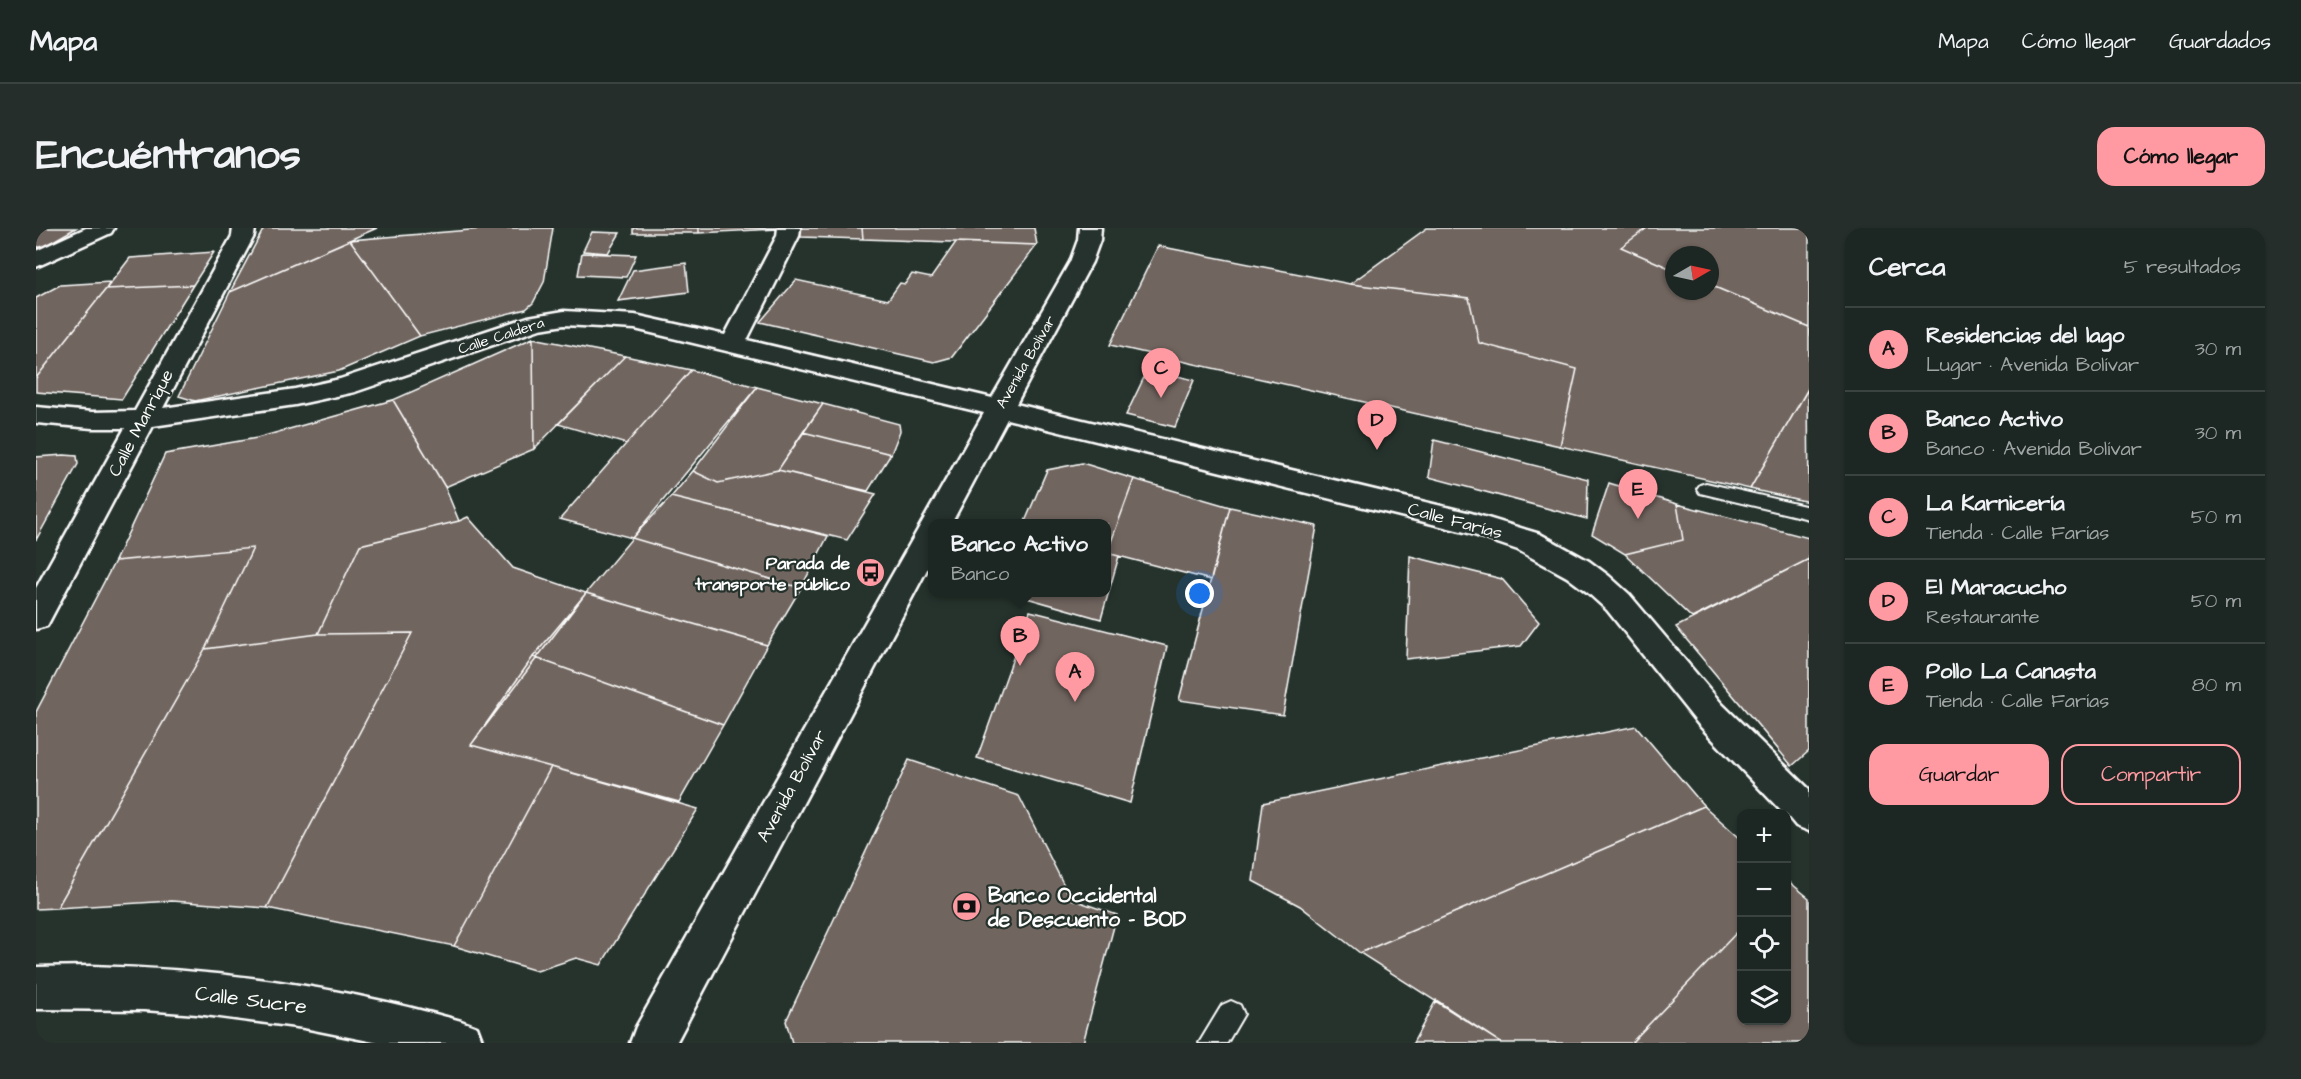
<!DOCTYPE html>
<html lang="es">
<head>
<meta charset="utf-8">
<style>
	:root { --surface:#1c2622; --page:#252e2a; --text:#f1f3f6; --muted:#a0a5a5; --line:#3a4340; --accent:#ff9aa2 }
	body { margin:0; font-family:"Architects Daughter",sans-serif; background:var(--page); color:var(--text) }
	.controls { position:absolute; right:18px; bottom:18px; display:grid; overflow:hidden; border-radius:12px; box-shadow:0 2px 4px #0004 }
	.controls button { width:54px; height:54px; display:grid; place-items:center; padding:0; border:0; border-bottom:2px solid var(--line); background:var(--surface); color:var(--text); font:30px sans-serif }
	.compass { position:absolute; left:1629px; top:18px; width:54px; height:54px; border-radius:50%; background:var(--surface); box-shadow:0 2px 4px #0004; rotate:81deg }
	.you { position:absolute; left:1164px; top:366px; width:21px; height:21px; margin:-15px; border:4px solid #fff; border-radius:50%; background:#1a73e8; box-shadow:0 0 0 9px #1a73e833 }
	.badge { display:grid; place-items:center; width:39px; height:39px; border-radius:50%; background:var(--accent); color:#111; font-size:20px; font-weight:700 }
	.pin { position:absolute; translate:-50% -50px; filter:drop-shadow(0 2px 3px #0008) }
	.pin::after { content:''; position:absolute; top:32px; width:21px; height:18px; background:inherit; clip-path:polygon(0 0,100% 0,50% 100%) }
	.popup { position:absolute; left:892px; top:291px; width:183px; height:78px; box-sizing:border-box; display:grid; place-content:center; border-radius:12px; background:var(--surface); filter:drop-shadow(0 2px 4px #0005); font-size:20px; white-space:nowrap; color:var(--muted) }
	.popup b { font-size:22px; color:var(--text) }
	.popup::after { content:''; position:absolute; left:50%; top:100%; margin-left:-12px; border:12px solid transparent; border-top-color:var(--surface) }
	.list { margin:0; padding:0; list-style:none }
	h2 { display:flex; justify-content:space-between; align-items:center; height:78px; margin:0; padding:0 24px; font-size:26px }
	h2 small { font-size:20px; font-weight:400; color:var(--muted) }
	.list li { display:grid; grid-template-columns:39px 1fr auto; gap:18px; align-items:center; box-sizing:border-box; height:84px; padding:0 24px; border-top:2px solid var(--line) }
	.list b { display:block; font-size:22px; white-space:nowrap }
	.list p { margin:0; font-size:20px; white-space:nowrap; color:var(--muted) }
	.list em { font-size:20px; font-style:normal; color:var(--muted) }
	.actions { display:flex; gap:12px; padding:18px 24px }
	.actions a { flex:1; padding:14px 0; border:2px solid var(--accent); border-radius:18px; text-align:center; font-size:21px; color:var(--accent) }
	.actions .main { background:var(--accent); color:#111 }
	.icon { flex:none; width:33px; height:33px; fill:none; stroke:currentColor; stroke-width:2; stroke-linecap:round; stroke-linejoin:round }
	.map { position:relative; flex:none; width:1773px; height:815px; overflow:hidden; border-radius:18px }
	header { display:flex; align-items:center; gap:36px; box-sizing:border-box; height:84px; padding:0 30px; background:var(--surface); border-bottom:2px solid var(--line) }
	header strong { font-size:28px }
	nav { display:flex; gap:33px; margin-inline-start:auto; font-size:21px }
	.intro { display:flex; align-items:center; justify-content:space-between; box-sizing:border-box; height:144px; padding:0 36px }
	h1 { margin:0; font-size:42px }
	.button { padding:15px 27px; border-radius:18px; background:var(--accent); color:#111; font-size:21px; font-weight:700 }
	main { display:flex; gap:36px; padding:0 36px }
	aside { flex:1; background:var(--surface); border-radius:18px; box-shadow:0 2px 4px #0004 }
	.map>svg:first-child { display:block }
	.building { fill:#71655e; stroke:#fff; stroke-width:1.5 }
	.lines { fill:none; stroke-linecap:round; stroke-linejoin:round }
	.lane-casing { stroke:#fff; stroke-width:4 }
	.street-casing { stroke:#fff; stroke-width:5 }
	.lane { fill:#26332d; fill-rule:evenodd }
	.street { fill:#26332d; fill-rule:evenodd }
	.labels { text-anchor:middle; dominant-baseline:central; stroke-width:4.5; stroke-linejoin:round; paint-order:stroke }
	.far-street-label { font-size:15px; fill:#fff; stroke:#26332d }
	.street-label { font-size:18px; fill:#fff; stroke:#26332d }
	.poi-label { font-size:18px; font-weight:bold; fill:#fff; stroke:#26332d; text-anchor:end }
	.near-poi-label { font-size:21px; font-weight:bold; fill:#fff; stroke:#26332d; text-anchor:start }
	.near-street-label { font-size:21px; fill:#fff; stroke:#26332d }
</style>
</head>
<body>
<header>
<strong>Mapa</strong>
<nav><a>Mapa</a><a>Cómo llegar</a><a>Guardados</a></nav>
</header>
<div class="intro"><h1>Encuéntranos</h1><a class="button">Cómo llegar</a></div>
<main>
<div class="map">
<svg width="1773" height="815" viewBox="0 0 1773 815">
	<rect width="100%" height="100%" fill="#26332d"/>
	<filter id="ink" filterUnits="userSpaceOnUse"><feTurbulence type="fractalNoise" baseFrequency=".0167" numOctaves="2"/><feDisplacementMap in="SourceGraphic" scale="12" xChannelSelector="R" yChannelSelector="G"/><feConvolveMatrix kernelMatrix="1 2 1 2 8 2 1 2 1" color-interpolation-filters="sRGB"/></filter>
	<g filter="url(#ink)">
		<path class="building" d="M 0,0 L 40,0 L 5,20 L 0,18 Z
			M 228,0 L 341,0 L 194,64 Z
			M 458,0 L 517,0 L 508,54 L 497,75 L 490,81 L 384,108 L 314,12 Z
			M 597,0 L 663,0 L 663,5 L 597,5 Z
			M 663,0 L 742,0 L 742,1 L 663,5 Z
			M 763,0 L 826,0 L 827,11 L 765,9 Z
			M 826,0 L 998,0 L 1001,17 L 827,11 Z
			M 1391,0 L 1611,0 L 1585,19 L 1638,42 L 1638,63 L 1674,63 L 1674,57 L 1773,99 L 1773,159 L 1714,261 L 1524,218 L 1541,141 L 1443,115 L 1433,70 L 1314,56 Z
			M 1611,0 L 1773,0 L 1773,99 L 1674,57 L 1674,27 L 1638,27 L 1638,42 L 1585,19 Z
			M 556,4 L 584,5 L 572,25 L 547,23 Z
			M 314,12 L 384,108 L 303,143 L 159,173 L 143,168 L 194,64 Z
			M 920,14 L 1001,17 L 916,129 L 898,134 L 724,94 L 760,52 L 852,72 L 864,55 L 869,56 L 876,46 L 895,50 Z
			M 1122,18 L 1314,56 L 1433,70 L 1443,115 L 1541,141 L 1524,218 L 1074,117 Z
			M 178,24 L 157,57 L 70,61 L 94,30 Z
			M 546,25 L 600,27 L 590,49 L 542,47 Z
			M 650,35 L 653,64 L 582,73 L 597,42 Z
			M 74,54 L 70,61 L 0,150 L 0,70 L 24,57 Z
			M 157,57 L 86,171 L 0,164 L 0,150 L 70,61 Z
			M 497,110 L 498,221 L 409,259 L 357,172 Z
			M 497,110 L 589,128 L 498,221 Z
			M 589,128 L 655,142 L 590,216 L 522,196 Z
			M 1112,141 L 1158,152 L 1139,199 L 1090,187 Z
			M 655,142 L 721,159 L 596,310 L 524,291 Z
			M 721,159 L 787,176 L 742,242 L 682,255 L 657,243 Z
			M 1772,161 L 1773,274 L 1714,261 Z
			M 357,172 L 409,259 L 423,293 L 324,317 L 282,406 L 169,421 L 217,320 L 79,333 L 129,226 L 221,210 Z
			M 787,176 L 863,196 L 864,203 L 855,226 L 767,204 Z
			M 767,204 L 855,226 L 832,263 L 742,242 Z
			M 1398,212 L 1552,251 L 1551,291 L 1393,249 Z
			M 28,227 L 41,228 L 42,236 L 0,312 L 0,229 Z
			M 1046,235 L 1098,251 L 1071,325 L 1071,296 L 988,296 L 1011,242 Z
			M 742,242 L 840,266 L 811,312 L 635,269 L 657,243 L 682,255 Z
			M 1098,251 L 1194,279 L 1175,352 L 1071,325 Z
			M 1573,255 L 1641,276 L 1647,312 L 1589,326 L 1556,306 Z
			M 635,269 L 792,308 L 765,360 L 596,310 Z
			M 1641,276 L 1773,310 L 1773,331 L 1656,390 L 1589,326 L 1647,312 Z
			M 1194,279 L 1281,298 L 1247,487 L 1143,472 Z
			M 432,289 L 477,340 L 550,365 L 435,517 L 515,539 L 418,718 L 231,680 L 376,405 L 282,406 L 324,317 L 423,293 Z
			M 596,310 L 765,360 L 731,417 L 550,365 Z
			M 217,320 L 169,421 L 21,680 L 0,681 L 0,484 L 79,333 Z
			M 1071,325 L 1083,328 L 1065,391 L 970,364 L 1071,364 Z
			M 1374,328 L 1466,351 L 1503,394 L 1485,418 L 1370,431 Z
			M 1773,331 L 1773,523 L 1756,538 L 1640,399 Z
			M 550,365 L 731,417 L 687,497 L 497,429 Z
			M 994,383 L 1131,418 L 1094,575 L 941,530 Z
			M 376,405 L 231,680 L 136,673 L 21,680 L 169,421 L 282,406 Z
			M 497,429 L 687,497 L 643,574 L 435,517 Z
			M 1600,498 L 1668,578 L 1324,725 L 1264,678 L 1217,653 L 1227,575 Z
			M 873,532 L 983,568 L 1035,671 L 1081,687 L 1047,815 L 756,815 L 750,793 Z
			M 515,539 L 662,581 L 565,737 L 540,730 L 501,743 L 418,718 Z
			M 1668,578 L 1706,612 L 1706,699 L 1595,815 L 1465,815 L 1324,725 Z
			M 1751,652 L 1773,670 L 1773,815 L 1595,815 L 1706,699 L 1706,792 L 1750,792 Z
			M 1400,772 L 1465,815 L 1377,815 Z"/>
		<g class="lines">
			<defs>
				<path id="lane" d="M 1670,255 L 1773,279 L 1773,291 L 1664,265 L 1661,261 L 1664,257 Z
					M 1195,773 L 1204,777 L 1208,786 L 1191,815 L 1163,815 L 1186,777 Z"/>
				<path id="street" d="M 50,0 L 78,0 L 75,5 L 0,39 L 0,23 Z
					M 197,0 L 219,0 L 218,8 L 127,180 L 259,161 L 304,151 L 492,89 L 528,83 L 599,87 L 689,107 L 741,8 L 742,0 L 764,0 L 763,8 L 711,112 L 956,170 L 1034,34 L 1042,12 L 1043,0 L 1065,0 L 1064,12 L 1056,34 L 980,176 L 1435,285 L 1504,306 L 1553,333 L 1573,348 L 1593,366 L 1686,476 L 1773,561 L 1773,603 L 1760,598 L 1750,586 L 1748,586 L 1662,496 L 1571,382 L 1551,364 L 1531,349 L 1482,322 L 1429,304 L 971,191 L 915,296 L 897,296 L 897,330 L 640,815 L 594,815 L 600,799 L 948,185 L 599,101 L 528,97 L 504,101 L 319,164 L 259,177 L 117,198 L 11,398 L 0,401 L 0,360 L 89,200 L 56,200 L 0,195 L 0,179 L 56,184 L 99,183 L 196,8 Z
					M 54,738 C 181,741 303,758 425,793 L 441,799 L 447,815 L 343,815 L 268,800 L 161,786 L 108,782 L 0,781 L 0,739 Z"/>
			</defs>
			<use href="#lane" class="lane-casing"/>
			<use href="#street" class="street-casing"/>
			<use href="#lane" class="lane"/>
			<use href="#street" class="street"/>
		</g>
	</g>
	<defs>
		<symbol id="bus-disc" viewBox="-11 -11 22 22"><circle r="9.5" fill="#ff9aa2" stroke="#26332d"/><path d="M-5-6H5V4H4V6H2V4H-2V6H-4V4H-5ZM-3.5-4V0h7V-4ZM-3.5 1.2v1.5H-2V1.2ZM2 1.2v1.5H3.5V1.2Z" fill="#111"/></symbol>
		<symbol id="bank-disc" viewBox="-11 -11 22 22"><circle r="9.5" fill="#ff9aa2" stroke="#26332d"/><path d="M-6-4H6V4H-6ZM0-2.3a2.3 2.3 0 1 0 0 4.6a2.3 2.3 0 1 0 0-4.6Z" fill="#111"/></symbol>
	</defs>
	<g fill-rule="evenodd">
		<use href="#bus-disc" x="818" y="328" width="33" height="33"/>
		<use href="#bank-disc" x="914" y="662" width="33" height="33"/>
	</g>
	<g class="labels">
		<g class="far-street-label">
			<text transform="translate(465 108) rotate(-18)">Calle Caldera</text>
			<text transform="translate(990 134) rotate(-60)">Avenida Bolívar</text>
		</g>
		<g class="street-label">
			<text transform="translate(105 195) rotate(-62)">Calle Manrique</text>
			<text transform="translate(1419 293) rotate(15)">Calle Farías</text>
			<text transform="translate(756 558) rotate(-61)">Avenida Bolívar</text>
		</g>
		<g class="poi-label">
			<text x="814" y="335">Parada de<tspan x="814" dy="21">transporte público</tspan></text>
		</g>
		<g class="near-poi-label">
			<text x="952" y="667">Banco Occidental<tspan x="952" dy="24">de Descuento - BOD</tspan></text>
		</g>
		<g class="near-street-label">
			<text transform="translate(215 772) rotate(7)">Calle Sucre</text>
		</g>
	</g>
</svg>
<div class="controls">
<button>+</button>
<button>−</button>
<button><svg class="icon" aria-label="locate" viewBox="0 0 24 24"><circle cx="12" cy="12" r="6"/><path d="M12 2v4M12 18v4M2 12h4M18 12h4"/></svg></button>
<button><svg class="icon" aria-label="layers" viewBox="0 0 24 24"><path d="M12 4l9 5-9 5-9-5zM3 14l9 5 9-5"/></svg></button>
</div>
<svg class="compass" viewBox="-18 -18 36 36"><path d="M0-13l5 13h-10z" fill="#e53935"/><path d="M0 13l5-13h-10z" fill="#a0a5a5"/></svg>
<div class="you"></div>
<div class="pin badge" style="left:1039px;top:474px">A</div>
<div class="pin badge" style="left:984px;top:438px">B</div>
<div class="popup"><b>Banco Activo</b>Banco</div>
<div class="pin badge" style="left:1125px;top:170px">C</div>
<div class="pin badge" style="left:1341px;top:222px">D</div>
<div class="pin badge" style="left:1602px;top:291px">E</div>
</div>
<aside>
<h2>Cerca<small>5 resultados</small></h2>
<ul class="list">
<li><span class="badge">A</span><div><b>Residencias del lago</b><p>Lugar · Avenida Bolívar</p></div><em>30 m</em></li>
<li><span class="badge">B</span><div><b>Banco Activo</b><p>Banco · Avenida Bolívar</p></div><em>30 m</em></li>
<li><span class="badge">C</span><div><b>La Karnicería</b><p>Tienda · Calle Farías</p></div><em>50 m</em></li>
<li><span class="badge">D</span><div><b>El Maracucho</b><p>Restaurante</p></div><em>50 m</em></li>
<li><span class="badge">E</span><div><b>Pollo La Canasta</b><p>Tienda · Calle Farías</p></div><em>80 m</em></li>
</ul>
<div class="actions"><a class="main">Guardar</a><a>Compartir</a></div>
</aside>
</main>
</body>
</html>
